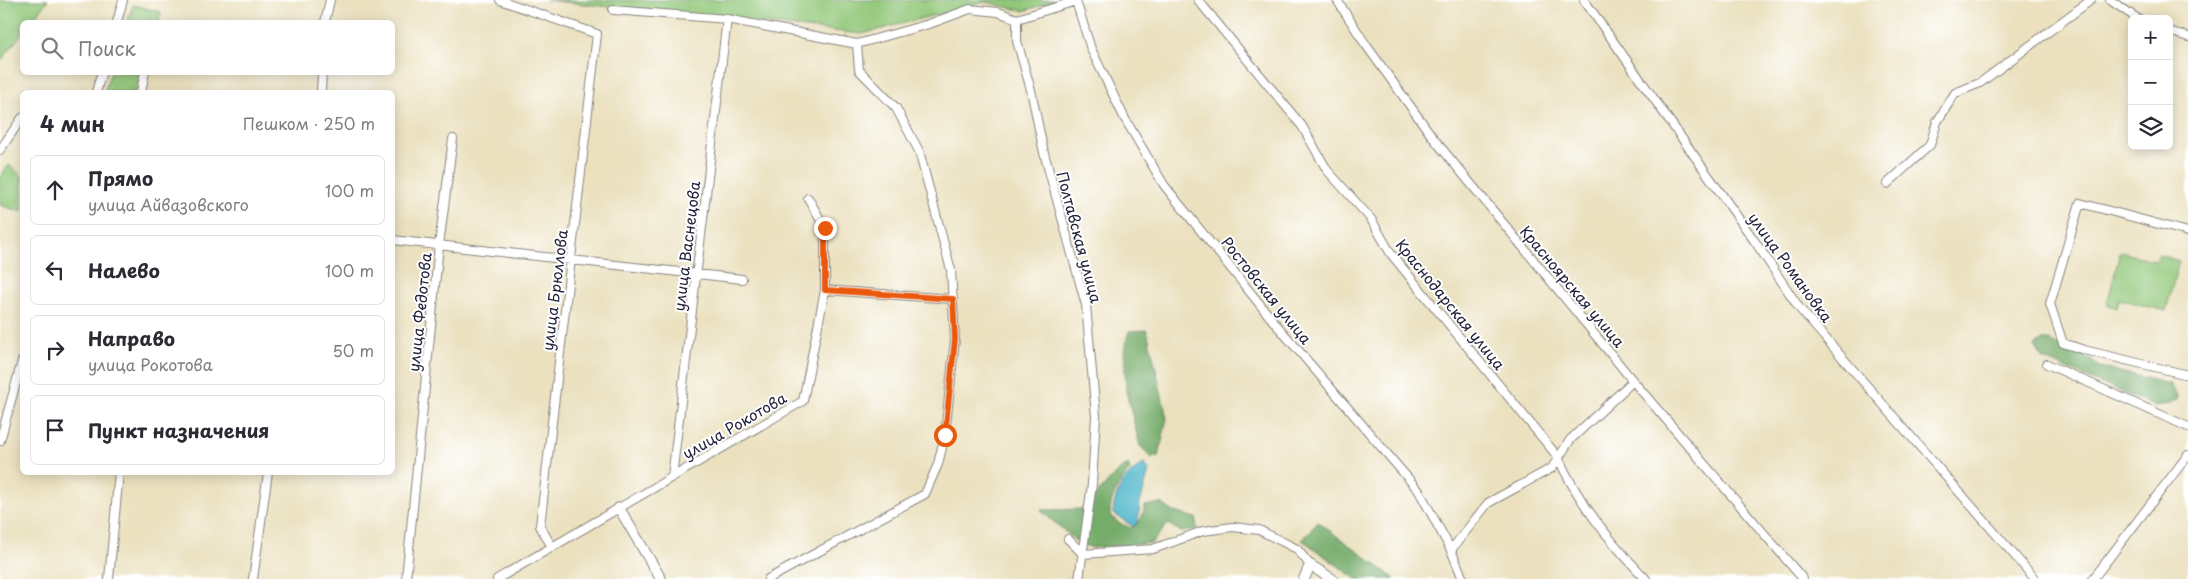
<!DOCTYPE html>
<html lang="ru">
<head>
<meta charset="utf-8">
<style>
	:root { --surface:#fff; --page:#f7f7f7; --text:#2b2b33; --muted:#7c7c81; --line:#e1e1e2 }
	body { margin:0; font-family:"Playpen Sans",sans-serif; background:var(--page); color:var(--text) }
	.controls { position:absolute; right:15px; top:15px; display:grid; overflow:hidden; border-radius:8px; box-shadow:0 2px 12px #0003 }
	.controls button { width:45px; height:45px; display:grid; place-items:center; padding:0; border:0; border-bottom:1px solid var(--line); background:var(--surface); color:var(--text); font:25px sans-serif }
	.stop { position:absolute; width:15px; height:15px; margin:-11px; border:4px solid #ea580c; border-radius:50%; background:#fff }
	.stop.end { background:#ea580c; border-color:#fff; box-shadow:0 1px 5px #0008 }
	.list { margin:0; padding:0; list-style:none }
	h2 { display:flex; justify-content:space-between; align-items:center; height:65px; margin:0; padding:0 20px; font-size:21px }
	h2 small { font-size:16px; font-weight:400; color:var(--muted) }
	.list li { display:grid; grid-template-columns:32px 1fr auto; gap:15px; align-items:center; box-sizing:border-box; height:70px; margin:0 10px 10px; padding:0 10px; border:1px solid var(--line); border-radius:8px }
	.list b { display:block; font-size:19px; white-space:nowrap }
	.list p { margin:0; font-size:16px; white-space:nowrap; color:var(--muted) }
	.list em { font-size:16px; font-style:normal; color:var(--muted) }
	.icon { flex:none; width:28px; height:28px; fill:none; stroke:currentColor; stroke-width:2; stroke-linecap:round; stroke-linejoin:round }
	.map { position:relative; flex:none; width:2188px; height:579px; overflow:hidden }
	.search { position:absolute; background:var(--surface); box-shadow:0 2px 12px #0003; left:20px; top:20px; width:375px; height:55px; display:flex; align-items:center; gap:12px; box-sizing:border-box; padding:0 18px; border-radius:8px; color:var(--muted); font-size:19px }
	.panel { position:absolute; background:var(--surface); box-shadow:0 2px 12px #0003; left:20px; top:90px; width:375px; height:385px; border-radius:8px }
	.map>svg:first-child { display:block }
	.green { fill:#93c87a; stroke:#5a755a }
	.forest { fill:#76ac6a; stroke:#4c6752 }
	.water { fill:#4cb5ca; stroke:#376c82 }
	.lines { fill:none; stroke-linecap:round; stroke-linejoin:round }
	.street-casing { stroke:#86827d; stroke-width:10 }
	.secondary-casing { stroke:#86827d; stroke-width:12 }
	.street { stroke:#fff; stroke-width:8 }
	.secondary { stroke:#fff; stroke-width:10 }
	.route { stroke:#ea580c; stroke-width:6 }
	.labels { text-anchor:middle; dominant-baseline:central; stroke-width:4; stroke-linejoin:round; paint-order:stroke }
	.street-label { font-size:15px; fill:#22223b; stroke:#fff }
</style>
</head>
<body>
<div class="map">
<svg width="2188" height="579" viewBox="0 0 2188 579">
	<rect width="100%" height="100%" fill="#fff"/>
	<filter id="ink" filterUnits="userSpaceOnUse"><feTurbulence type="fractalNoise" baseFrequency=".02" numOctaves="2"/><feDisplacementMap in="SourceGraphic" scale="10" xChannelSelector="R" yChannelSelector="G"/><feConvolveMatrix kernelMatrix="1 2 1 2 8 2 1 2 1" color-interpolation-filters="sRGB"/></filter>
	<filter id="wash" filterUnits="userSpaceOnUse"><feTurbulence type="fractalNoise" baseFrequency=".0096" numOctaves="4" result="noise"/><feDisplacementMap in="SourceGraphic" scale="20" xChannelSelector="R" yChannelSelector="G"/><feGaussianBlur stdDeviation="1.12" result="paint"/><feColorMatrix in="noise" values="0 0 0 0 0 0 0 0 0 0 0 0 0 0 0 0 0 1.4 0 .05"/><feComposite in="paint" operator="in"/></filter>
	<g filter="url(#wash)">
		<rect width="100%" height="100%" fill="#ebe1bf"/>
		<path class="green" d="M 0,0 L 48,0 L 31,22 L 22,22 L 22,33 L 0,62 Z
			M 546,0 L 1056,0 L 1024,11 L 985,2 L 862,34 Z
			M 133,5 L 161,12 L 159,22 L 127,22 Z
			M 111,72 L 140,73 L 136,92 L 104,92 Z
			M 9,165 L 22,176 L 22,212 L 0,205 L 0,176 Z
			M 2120,252 L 2157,261 L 2159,255 L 2179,261 L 2166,311 L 2119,299 L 2117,307 L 2107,305 Z"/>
		<path class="forest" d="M 1147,330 L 1167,418 L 1159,456 L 1152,458 L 1140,446 L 1126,391 L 1124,349 L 1129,331 Z
			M 2042,340 L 2049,340 L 2060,346 L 2081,353 L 2100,367 L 2170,384 L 2177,396 L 2177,400 L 2170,404 L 2154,406 L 2043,359 L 2035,346 Z
			M 1128,464 L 1130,469 C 1119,485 1110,495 1110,515 L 1119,523 L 1131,528 C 1141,524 1142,516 1145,506 L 1161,503 L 1174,512 L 1196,518 L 1197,529 L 1181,532 L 1168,524 L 1152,543 L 1092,548 L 1076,541 L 1040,510 L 1083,509 L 1117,472 Z
			M 1318,522 L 1395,579 L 1356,579 L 1302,540 Z"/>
		<path class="water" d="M 1144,464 L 1149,471 L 1140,503 L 1138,523 L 1132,526 L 1113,513 C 1115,491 1124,475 1144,464 Z"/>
	</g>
	<g filter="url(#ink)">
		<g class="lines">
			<defs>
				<path id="street" d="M 500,0 L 597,34 L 540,526 L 552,547
					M 1198,0 L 1302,126 L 1327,170 L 1371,219 L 1391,254 L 1558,457 C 1578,503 1611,543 1646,579
					M 1337,0 L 1366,45 L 1434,139 L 1633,381 L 1803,579
					M 1584,0 L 1756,243 L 1800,309 L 2035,579
					M 2110,0 L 2138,19
					M 613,10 L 727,19 L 857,44 L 929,24 L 970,9 L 998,12 L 1017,19 L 1076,1 L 1091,49 L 1125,119 L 1164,185 L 1274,322 L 1419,491 L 1451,550 L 1463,579
					M 1017,19 L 1017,41 L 1031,90 L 1044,153 L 1086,305 L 1096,416 L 1092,484 L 1079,579
					M 117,22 L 123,0
					M 325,22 L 330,0
					M 2169,31 L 2188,37
					M 96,92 L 102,72
					M 141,92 L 145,72
					M 321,92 L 322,72
					M 0,150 L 22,118
					M 1887,184 L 1930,145 L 1937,122 L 1955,93 L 1980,83 L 2091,0
					M 2188,232 L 2080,203 L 2050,304 L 2063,343 L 2084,350 L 2188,375
					M 392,240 L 742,279
					M 825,290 L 953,299
					M 2047,364 L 2188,427
					M 0,441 L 22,361
					M 672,477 L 727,19
					M 1068,539 L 1083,554
					M 1451,550 L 1488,503 L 1552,468 L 1570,440 L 1633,381
					M 1083,554 L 1153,549 L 1203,531 L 1233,527 L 1259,530 L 1297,549 L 1310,565
					M 109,579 L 119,472
					M 253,579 L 268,472
					M 406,579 L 439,245 L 453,139
					M 497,579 L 803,401 L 825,290 L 825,228 L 808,198
					M 768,579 L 925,494 L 938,464 L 945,435 L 955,339 L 951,270 L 919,151 L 896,108 L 859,70 L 857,44
					M 2093,579 L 2188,455"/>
				<path id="secondary" d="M 619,508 L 661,579
					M 1304,579 L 1310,565 L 1332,579"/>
			</defs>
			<use href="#street" class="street-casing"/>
			<use href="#secondary" class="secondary-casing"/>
			<use href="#street" class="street"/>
			<use href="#secondary" class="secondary"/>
		</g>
	</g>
	<g class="lines" filter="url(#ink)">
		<path class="route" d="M 825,228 L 825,290 L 953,299 L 955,339 L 945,435"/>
	</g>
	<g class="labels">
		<g class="street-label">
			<text transform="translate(1080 237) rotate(75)">Полтавская улица</text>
			<text transform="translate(686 246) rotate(-83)">улица Васнецова</text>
			<text transform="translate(1791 267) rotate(54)">улица Романовка</text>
			<text transform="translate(1573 286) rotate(50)">Красноярская улица</text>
			<text transform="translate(554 290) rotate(-83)">улица Брюллова</text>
			<text transform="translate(1267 290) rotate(51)">Ростовская улица</text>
			<text transform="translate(1451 304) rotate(51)">Краснодарская улица</text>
			<text transform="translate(419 312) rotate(-84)">улица Федотова</text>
			<text transform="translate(734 425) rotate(-30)">улица Рокотова</text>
		</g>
	</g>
</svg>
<div class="controls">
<button>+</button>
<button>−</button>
<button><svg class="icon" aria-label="layers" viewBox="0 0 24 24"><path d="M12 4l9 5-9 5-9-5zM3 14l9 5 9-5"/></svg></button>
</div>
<div class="stop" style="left:945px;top:435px"></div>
<div class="stop end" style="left:825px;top:228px"></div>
<div class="search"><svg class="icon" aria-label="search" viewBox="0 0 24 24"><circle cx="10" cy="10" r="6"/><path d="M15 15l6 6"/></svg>Поиск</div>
<section class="panel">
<h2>4 мин<small>Пешком · 250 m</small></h2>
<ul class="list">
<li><svg class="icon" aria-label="ahead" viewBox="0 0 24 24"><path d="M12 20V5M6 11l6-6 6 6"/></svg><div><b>Прямо</b><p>улица Айвазовского</p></div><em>100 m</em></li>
<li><svg class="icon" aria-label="left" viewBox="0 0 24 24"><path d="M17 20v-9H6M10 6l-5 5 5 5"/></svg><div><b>Налево</b></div><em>100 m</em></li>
<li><svg class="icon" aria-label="right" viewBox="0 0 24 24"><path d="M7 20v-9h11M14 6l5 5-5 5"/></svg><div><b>Направо</b><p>улица Рокотова</p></div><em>50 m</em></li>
<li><svg class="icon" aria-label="arrive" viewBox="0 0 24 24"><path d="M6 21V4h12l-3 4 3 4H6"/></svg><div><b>Пункт назначения</b></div></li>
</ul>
</section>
</div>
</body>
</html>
